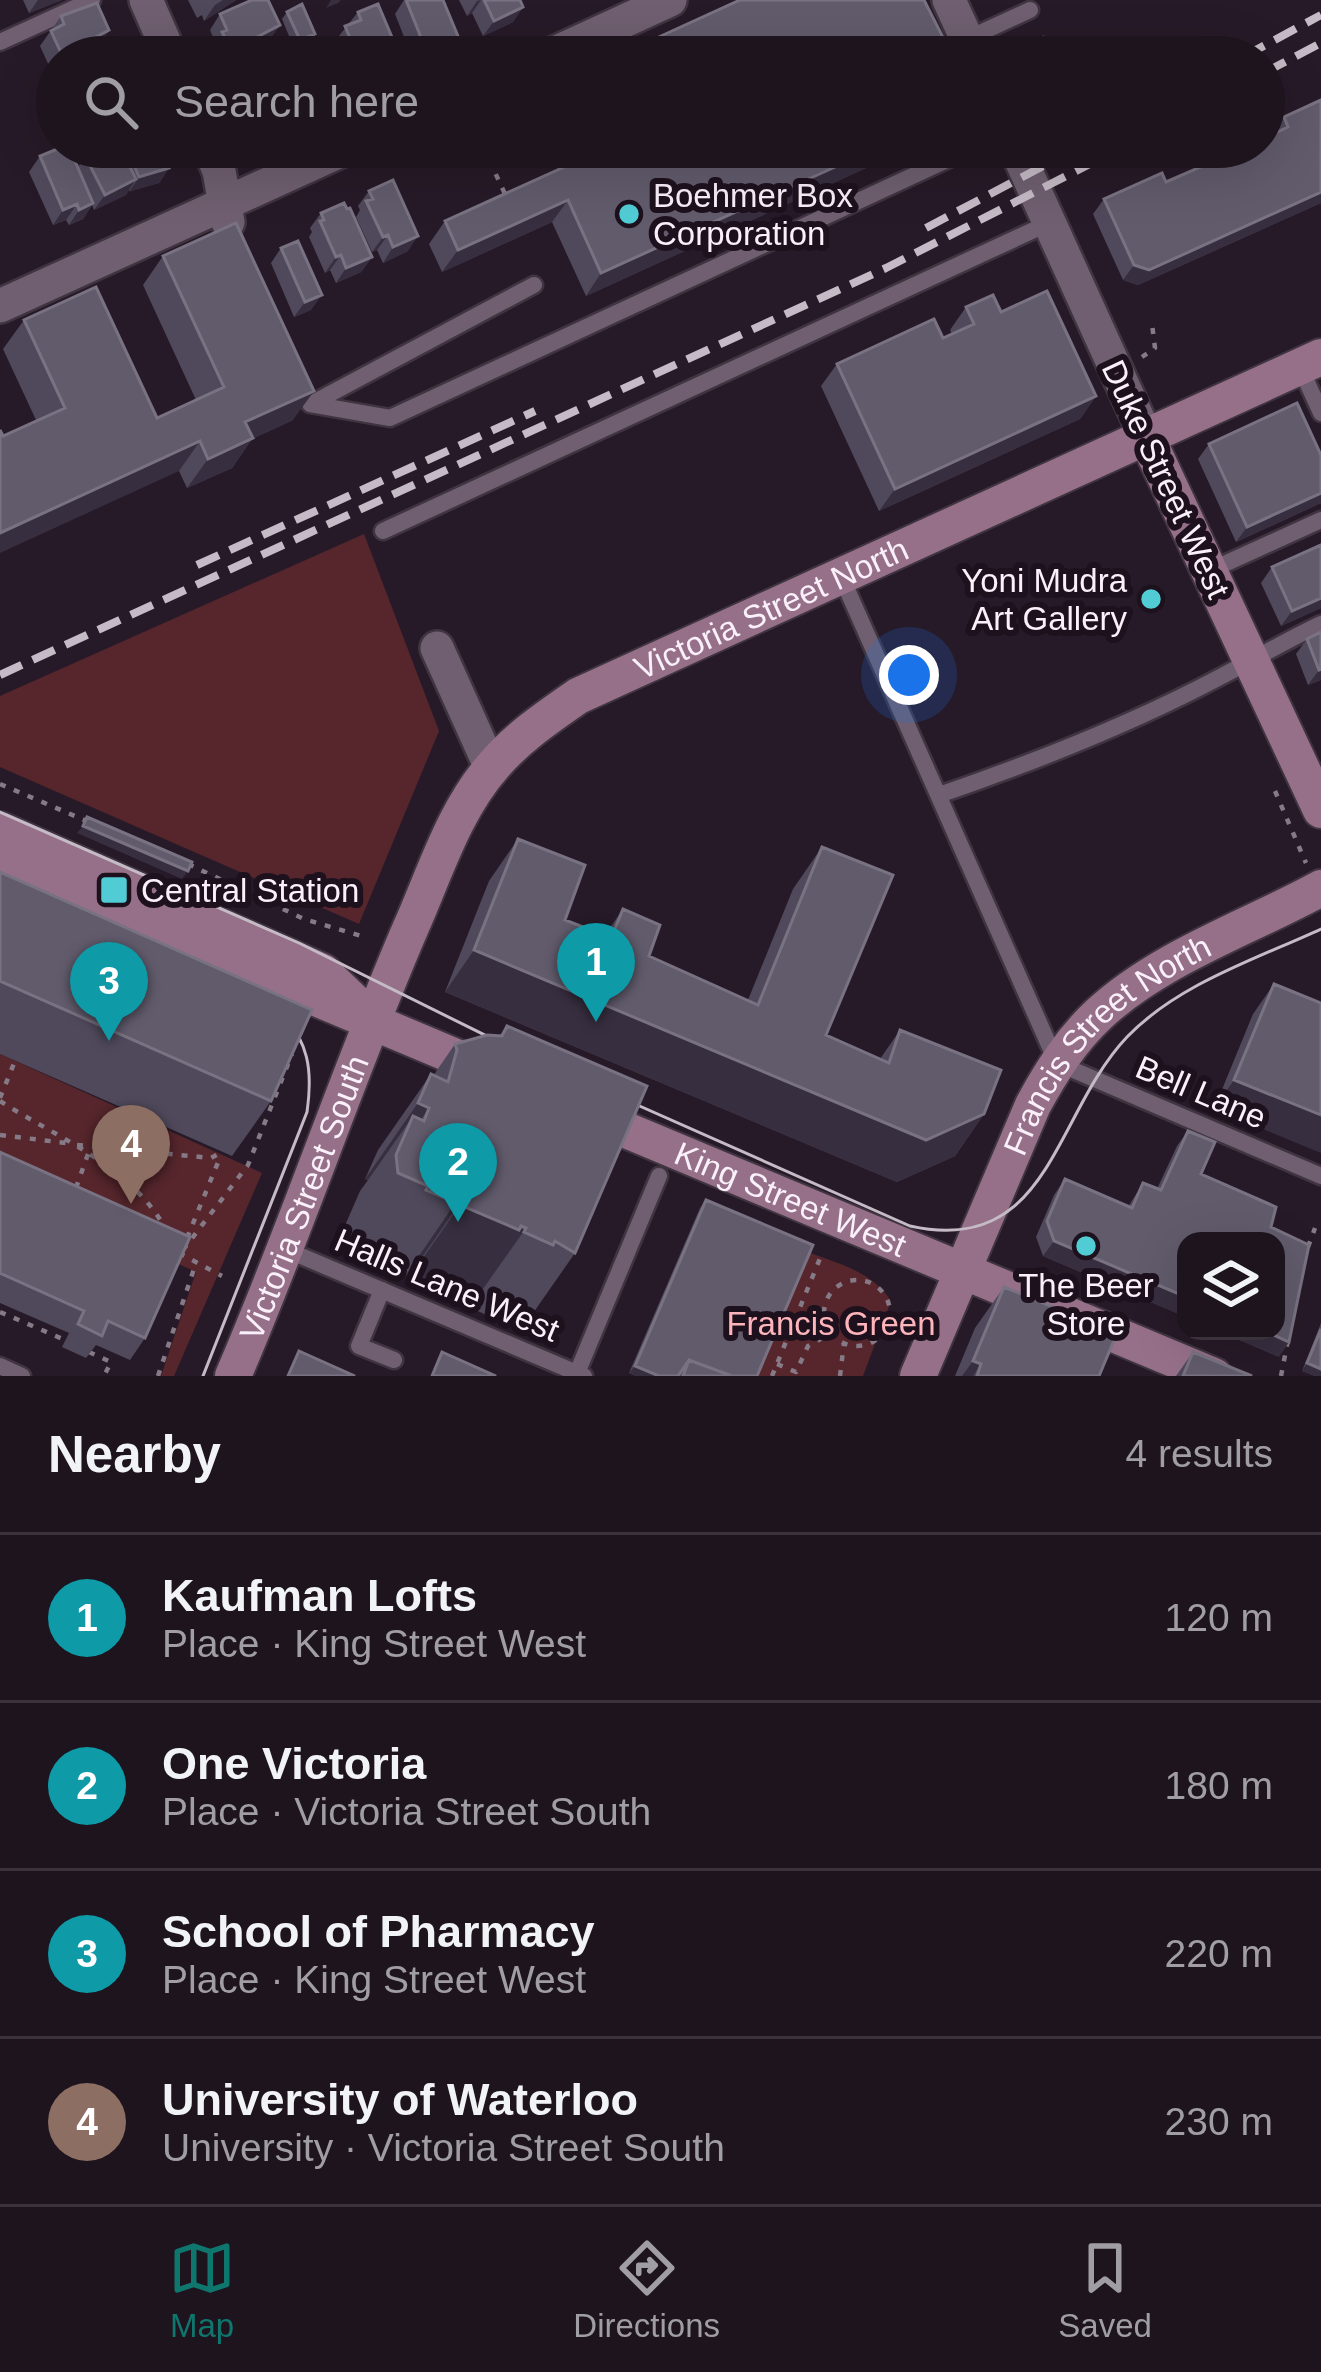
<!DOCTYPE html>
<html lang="en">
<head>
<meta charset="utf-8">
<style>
	:root { --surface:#1d141e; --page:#251d27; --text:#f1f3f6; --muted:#a09ea4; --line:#3b333c; --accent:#0f766e }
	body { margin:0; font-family:Helvetica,sans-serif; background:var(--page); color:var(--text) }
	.controls { position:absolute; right:36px; bottom:36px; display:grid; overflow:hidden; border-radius:24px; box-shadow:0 12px 48px #0002 }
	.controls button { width:108px; height:108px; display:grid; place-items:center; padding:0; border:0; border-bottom:3px solid var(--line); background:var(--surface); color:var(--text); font:60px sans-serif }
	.you { position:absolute; left:909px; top:675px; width:42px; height:42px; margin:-30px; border:9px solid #fff; border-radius:50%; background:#1a73e8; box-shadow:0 0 0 18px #1a73e833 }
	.badge { display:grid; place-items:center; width:78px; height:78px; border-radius:50%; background:var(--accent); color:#fff; font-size:39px; font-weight:700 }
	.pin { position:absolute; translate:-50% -99px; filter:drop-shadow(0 3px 6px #0008) }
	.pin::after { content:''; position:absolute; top:63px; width:42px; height:36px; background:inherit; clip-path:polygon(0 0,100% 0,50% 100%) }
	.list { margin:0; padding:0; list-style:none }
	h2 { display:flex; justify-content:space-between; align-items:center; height:156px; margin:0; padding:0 48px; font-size:51px }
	h2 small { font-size:39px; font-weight:400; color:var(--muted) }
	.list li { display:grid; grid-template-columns:78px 1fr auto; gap:36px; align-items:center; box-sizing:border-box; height:168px; padding:0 48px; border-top:3px solid var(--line) }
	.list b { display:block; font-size:45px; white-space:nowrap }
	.list p { margin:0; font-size:39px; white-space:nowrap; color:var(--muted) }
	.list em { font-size:39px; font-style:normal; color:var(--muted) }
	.icon { flex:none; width:66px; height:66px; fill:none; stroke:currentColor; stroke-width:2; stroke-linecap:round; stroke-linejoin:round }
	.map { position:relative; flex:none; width:1321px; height:1376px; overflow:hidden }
	.search { position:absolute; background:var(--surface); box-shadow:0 12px 48px #0002; left:36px; right:36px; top:36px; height:132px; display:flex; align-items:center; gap:30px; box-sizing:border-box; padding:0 42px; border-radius:66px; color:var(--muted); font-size:45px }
	.sheet { height:828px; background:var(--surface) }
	nav { display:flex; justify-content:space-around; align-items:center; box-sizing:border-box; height:168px; border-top:3px solid var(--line); background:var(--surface); font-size:33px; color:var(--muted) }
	nav a { display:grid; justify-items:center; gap:6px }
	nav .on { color:var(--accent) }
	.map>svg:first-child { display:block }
	.green { fill:#56262c }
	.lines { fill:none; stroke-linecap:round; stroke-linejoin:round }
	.lane-casing { stroke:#3f3440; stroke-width:21 }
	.street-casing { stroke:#3f3440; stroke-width:38 }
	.secondary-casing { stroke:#3f3440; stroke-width:40 }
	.path { stroke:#857a86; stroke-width:4.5; stroke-dasharray:6 9; stroke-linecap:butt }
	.lane { stroke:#6f5f70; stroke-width:16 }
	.street { stroke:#6f5f70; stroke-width:33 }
	.secondary { stroke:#967089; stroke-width:36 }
	.tram { stroke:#c5bbc6; stroke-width:3 }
	.rail { stroke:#c5bbc6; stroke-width:8; stroke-dasharray:24 12; stroke-linecap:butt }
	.wall { fill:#4f495b }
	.shaded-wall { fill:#372e3f }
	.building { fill:#615b6c; stroke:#797282; stroke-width:3 }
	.poi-dot { fill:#51ccd5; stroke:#1e111e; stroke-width:4.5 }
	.labels { text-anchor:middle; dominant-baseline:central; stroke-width:12; stroke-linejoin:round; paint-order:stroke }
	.poi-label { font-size:33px; fill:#f9f0fa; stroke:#1e111e; text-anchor:start }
	.street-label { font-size:33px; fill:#f9f0fa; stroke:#1e111e }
	.park-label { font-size:33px; fill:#fdb4ba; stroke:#1e111e }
</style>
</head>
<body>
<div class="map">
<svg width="1321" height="1376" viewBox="0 0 1321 1376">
	<rect width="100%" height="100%" fill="#271a28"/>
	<path class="green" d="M 364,534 L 439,731 L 359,924 L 0,767 L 0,696 Z
		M 0,1054 L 262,1173 L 174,1376 L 161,1376 L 196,1272 L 0,1182 Z
		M 808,1252 C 839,1264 873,1272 891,1301 L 863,1376 L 755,1376 Z"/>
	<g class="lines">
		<defs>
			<path id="lane" d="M 967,39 L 1030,10
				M 0,42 L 92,0
				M 1300,367 L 1321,413
				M 310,404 L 390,418 L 975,147
				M 311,404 L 534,285
				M 383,531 L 1049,223
				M 1209,571 L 1321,520
				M 841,576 L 1057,1063 L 1321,1176
				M 939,795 C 1035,762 1132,724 1222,676 C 1255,659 1287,640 1321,624
				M 287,1250 L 584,1376
				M 382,1290 L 359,1346 L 394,1360
				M 0,1366 L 22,1376
				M 577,1373 L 659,1176"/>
			<path id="street" d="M 146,0 L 171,57
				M 949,0 L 975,57
				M 546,57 L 670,0
				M 209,147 L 219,171 L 228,222
				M 1015,147 L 1146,436
				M 0,306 L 349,147
				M 437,648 L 491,768"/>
			<g id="secondary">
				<path d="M 1146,436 L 1321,810"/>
				<path d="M 0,830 L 323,972 L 365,1012"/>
				<path d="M 0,865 L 494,1073"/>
				<path id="s1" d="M 583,1112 L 1214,1376"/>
				<path id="s2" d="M 233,1376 C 297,1228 347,1075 411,927 C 435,873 454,810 494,765 C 518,737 548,717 578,696 L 1321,357"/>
				<path id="s3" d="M 918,1376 L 1033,1105 C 1051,1072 1071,1040 1099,1014 C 1161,957 1248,928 1321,888"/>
			</g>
		</defs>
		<use href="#lane" class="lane-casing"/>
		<use href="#street" class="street-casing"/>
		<use href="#secondary" class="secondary-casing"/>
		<path class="path" d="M 1042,36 L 1046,57
			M 483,147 L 506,196
			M 1142,357 L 1155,348 L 1152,324
			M 0,784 L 89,822
			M 1275,791 L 1306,863
			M 188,864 L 304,919 L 365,937
			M 0,1098 L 15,1061
			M 0,1101 C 56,1137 131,1166 165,1228
			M 0,1135 L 66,1143
			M 77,1145 L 211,1158 L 222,1152
			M 76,1188 L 88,1154
			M 187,1238 L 221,1155
			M 1308,1247 L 1315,1228
			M 183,1250 L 248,1165 L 292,1054
			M 179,1253 L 222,1276
			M824 1313a33 33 0 1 1 66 0a33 33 0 1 1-66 0Z
			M 0,1312 L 65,1340
			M 89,1352 L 111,1362 L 104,1376
			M 777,1364 L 796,1372 L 808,1346 L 831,1333
			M 158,1376 L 196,1263
			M 772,1376 L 823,1251
			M 840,1376 L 844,1343
			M 1281,1376 L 1288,1340"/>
		<use href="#lane" class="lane"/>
		<use href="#street" class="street"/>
		<use href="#secondary" class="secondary"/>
		<path class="tram" d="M 0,812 L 299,943 L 515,1050
			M 608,1092 L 910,1226 C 1050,1257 1053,1115 1127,1037 C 1178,984 1256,959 1321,929
			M 203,1376 L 307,1112 C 313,1070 309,1041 278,1009"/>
		<path class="rail" d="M 1243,57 L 1321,15
			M 1264,73 L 1321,43
			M 926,228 L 1079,147
			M 197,565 L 535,411
			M 0,675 L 886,268 L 1123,147"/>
	</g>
	<path class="wall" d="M 23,0 L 62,0 L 29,13 Z
		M 188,0 L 236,0 L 204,21 L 202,15 L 197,18 Z
		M 404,0 L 443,0 L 449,57 L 412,57 L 395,14 Z
		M 459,0 L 520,0 L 523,7 L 513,22 L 483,36 L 472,13 L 467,16 Z
		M 287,12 L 315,34 L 310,41 L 294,48 L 282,19 Z
		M 358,12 L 397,57 L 341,57 L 335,41 Z
		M 220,14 L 280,25 L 269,40 L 237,57 L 216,57 L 212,48 L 215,42 L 210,30 Z
		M 61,16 L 109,30 L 99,45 L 76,57 L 57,57 L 57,67 L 51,70 L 40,46 Z
		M 1321,100 L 1321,203 L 1138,285 L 1123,280 L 1093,214 L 1104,199 L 1166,182 L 1204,165 L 1202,161 L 1212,147 L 1236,151 L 1274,133 L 1284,117 Z
		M 103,147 L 160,147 L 169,168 L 159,183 L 128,191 L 126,195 L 94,210 L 92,205 L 83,219 L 69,225 L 66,220 L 53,225 L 29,172 L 40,156 L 78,167 L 85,156 Z
		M 600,147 L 912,147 L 586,296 L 552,222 L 442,272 L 429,244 L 445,221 L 556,171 L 562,162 L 583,158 L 602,150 Z
		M 369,191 L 408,251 L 383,263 L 377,250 L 372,252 L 356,217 L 360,210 L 358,206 Z
		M 321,213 L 372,257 L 361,272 L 336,283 L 330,270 L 325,273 L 309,237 L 312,232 L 310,228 Z
		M 281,248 L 311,310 L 294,317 L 271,263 Z
		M 163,256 L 293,420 L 252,439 L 232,468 L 187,488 L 179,471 L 3,436 L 36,420 L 3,349 L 24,320 L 157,418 L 196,400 L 143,285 Z
		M 966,307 L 1001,312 L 1096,396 L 1080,419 L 879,511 L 821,386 L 837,364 L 943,338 L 952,334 L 950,330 Z
		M 1209,444 L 1321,455 L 1321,503 L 1236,542 L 1198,459 Z
		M 1272,567 L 1321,608 L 1281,626 L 1261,583 Z
		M 1321,632 L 1321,680 L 1308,685 L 1296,654 L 1307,639 Z
		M 518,839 L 565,920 L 605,935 L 623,909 L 649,956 L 748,1000 L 793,889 L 822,847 L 826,1035 L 880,1059 L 900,1030 L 984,1114 L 955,1156 L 897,1182 L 445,992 L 489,881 Z
		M 0,872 L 271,1101 L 232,1156 L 0,1054 Z
		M 1274,984 L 1321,1003 L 1214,1109 L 1253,1014 Z
		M 507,1026 L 575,1253 L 522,1329 L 503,1317 L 500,1321 L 471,1308 L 473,1303 L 469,1302 L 466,1306 L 407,1281 L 409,1276 L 406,1275 L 403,1279 L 373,1266 L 375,1262 L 345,1249 L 343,1230 L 360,1191 L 368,1180 L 365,1179 L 378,1150 L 431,1074 L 433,1076 L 455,1044 L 499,1036 Z
		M 1188,1131 L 1201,1174 L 1271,1227 L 1279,1357 L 1219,1331 L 1276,1331 L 1186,1241 L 1186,1317 L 1043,1256 L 1036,1237 L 1054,1195 L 1065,1179 L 1128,1207 L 1143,1183 L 1157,1189 L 1177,1146 Z
		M 0,1152 L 145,1338 L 130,1360 L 96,1345 L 86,1358 L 62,1347 L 69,1333 L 0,1303 Z
		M 706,1200 L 757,1376 L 636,1376 L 629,1373 L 700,1208 Z
		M 1004,1287 L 1099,1376 L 955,1376 L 975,1328 Z
		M 1321,1323 L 1321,1376 L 1315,1376 L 1302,1371 Z
		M 1193,1352 L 1252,1376 L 1176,1376 Z"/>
	<path class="shaded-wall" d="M 38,0 L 62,0 L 29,13 Z
		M 223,0 L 236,0 L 204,21 L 215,5 Z
		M 331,0 L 341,0 L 338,3 L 326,8 Z
		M 481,0 L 472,13 L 467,16 L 477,1 Z
		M 523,7 L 513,22 L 483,36 L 494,21 Z
		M 280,25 L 269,40 L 237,57 L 230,57 L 236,48 Z
		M 109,30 L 99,45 L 76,57 L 60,57 Z
		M 315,34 L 310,41 L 294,48 L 300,40 Z
		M 460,41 L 450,57 L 427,57 L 428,55 Z
		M 879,147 L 912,147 L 586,296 L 601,273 Z
		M 169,168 L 159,183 L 129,192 L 139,177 Z
		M 136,179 L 126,195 L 94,210 L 105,195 Z
		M 1321,192 L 1321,203 L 1138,285 L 1123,280 L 1134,265 Z
		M 568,200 L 552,222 L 442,272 L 458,250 Z
		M 93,203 L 83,219 L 69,225 L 79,210 Z
		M 77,204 L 66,220 L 53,225 L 63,210 Z
		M 388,235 L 377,250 L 372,252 L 383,237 Z
		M 418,236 L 408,251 L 383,263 L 393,247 Z
		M 341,255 L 330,270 L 325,273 L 336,257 Z
		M 372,257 L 361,272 L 336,283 L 346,268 Z
		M 322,295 L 311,310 L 294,317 L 305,302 Z
		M 314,391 L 293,420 L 252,439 L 232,468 L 187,488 L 208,459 L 245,422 Z
		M 1096,396 L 1080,419 L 879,511 L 895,489 Z
		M 200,441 L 179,471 L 0,553 L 0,533 Z
		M 1321,493 L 1321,503 L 1236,542 L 1247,527 Z
		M 1321,598 L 1321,608 L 1281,626 L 1292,611 Z
		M 1321,669 L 1321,680 L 1308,685 L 1319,670 Z
		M 83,826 L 188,871 L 182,879 L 77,833 Z
		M 474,950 L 984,1114 L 955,1156 L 897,1182 L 445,992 Z
		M 1234,1080 L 1321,1115 L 1321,1153 L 1214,1109 Z
		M 418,1103 L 429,1108 L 396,1155 L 413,1116 L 368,1180 L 365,1179 Z
		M 458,1199 L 462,1200 L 409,1276 L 406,1275 Z
		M 460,1205 L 526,1228 L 473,1303 L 469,1302 L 466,1306 L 407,1281 Z
		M 1054,1241 L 1186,1297 L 1186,1317 L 1043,1256 Z
		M 1219,1331 L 1265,1331 L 1289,1342 L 1279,1357 Z
		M 973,1361 L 981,1364 L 973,1376 L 962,1376 Z
		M 1307,1363 L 1321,1369 L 1321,1376 L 1315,1376 L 1302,1371 Z
		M 635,1366 L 659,1376 L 636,1376 L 629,1373 Z"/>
	<path class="building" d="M 252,0 L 268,0 L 280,25 L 236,48 L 233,41 L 228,44 L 222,32 L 227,30 L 220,14 Z
		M 406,0 L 443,0 L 460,41 L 428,55 Z
		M 484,0 L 520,0 L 523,7 L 494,21 Z
		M 740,0 L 924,0 L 951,53 L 943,57 L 615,57 Z
		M 97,3 L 109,30 L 62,55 L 51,31 L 64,24 L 61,16 Z
		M 302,4 L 315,34 L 300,40 L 287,12 Z
		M 378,4 L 399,54 L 391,57 L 376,57 L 375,54 L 368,57 L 358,57 L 345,26 L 361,20 L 358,12 Z
		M 1321,100 L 1321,192 L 1149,270 L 1134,265 L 1104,199 L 1162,173 L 1166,182 L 1219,159 L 1213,147 L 1234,147 L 1236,151 L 1244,147 L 1264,147 L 1264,138 L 1288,127 L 1284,117 Z
		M 62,147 L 69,147 L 93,203 L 79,210 L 77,204 L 63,210 L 40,156 Z
		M 103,147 L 120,147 L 136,179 L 105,195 L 85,156 Z
		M 126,147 L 160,147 L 169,168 L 139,177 Z
		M 608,147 L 879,147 L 601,273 L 568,200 L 458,250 L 445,221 L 564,167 L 562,162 L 581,153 L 583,158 Z
		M 393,180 L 418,236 L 393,247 L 388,235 L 383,237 L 366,201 L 373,199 L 369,191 Z
		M 344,203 L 347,209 L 350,208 L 372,257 L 346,268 L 341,255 L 336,257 L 320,221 L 324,220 L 321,213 Z
		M 236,223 L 314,391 L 245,422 L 253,438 L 208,459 L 200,441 L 0,533 L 0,430 L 3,436 L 65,408 L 24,320 L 96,287 L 157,418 L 224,387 L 163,256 Z
		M 298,241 L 322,295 L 305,302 L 281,248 Z
		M 1047,291 L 1096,396 L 895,489 L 837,364 L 934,319 L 943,338 L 974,324 L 966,307 L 993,295 L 1001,312 Z
		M 1297,403 L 1321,455 L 1321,493 L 1247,527 L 1209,444 Z
		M 1321,545 L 1321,598 L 1292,611 L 1272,567 Z
		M 1321,632 L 1321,669 L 1319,670 L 1307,639 Z
		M 87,817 L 192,862 L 188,871 L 83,826 Z
		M 518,839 L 585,865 L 565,920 L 611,938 L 623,909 L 660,925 L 649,956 L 758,1005 L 822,847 L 893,875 L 826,1035 L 889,1063 L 900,1030 L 1001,1070 L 984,1114 L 926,1140 L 474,950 Z
		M 0,872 L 312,1010 L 271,1101 L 0,981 Z
		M 1274,984 L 1321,1003 L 1321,1115 L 1234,1080 Z
		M 507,1026 L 647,1086 L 575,1253 L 555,1241 L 553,1245 L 524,1232 L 526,1228 L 521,1226 L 519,1230 L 460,1205 L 462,1200 L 458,1199 L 456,1203 L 426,1190 L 428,1186 L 398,1173 L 396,1155 L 413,1116 L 424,1121 L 429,1108 L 418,1103 L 431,1074 L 448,1082 L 457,1050 L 455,1044 L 487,1035 L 502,1036 Z
		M 1188,1131 L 1215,1142 L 1201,1174 L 1276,1207 L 1271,1227 L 1309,1245 L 1289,1342 L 1265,1331 L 1276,1331 L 1276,1241 L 1186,1241 L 1186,1297 L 1054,1241 L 1047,1221 L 1065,1179 L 1132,1208 L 1143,1183 L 1161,1190 Z
		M 0,1152 L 190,1237 L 145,1338 L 108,1321 L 102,1336 L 78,1324 L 84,1311 L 0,1273 Z
		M 706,1200 L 813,1245 L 757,1376 L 732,1376 L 689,1360 L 678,1376 L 659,1376 L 635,1366 Z
		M 1004,1287 L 1117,1333 L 1099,1376 L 977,1376 L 981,1364 L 973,1361 Z
		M 1321,1329 L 1321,1369 L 1307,1363 Z
		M 299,1351 L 355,1376 L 288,1376 Z
		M 442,1352 L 496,1376 L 432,1376 Z
		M 1193,1352 L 1252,1376 L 1183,1376 Z
		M 689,1360 L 732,1376 L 683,1376 Z"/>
	<g class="poi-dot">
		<circle cx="629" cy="214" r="12"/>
		<circle cx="1151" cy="599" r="12"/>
		<rect x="99" y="875" width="30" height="30" rx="6"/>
		<circle cx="1086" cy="1246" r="12"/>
	</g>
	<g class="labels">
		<g class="poi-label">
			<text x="653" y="195">Boehmer Box<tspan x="653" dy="38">Corporation</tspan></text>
			<text x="1127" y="580" text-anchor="end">Yoni Mudra<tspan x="1127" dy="38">Art Gallery</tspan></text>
			<text x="141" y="890">Central Station</text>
			<text x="1086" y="1285" text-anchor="middle">The Beer<tspan x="1086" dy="38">Store</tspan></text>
		</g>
		<g class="street-label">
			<text transform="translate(1166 479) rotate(65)">Duke Street West</text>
			<text stroke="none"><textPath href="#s2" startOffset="987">Victoria Street North</textPath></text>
			<text stroke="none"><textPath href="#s3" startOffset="390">Francis Street North</textPath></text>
			<text transform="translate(1201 1092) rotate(23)">Bell Lane</text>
			<text stroke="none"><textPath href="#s2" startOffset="192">Victoria Street South</textPath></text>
			<text stroke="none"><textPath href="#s1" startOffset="225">King Street West</textPath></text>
			<text transform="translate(447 1285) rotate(23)">Halls Lane West</text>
		</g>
		<g class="park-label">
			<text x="831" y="1323">Francis Green</text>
		</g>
	</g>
</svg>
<div class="controls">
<button><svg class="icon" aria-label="layers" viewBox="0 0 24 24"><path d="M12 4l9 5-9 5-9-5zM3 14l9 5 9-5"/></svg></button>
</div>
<div class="you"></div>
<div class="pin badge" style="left:596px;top:1022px;background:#0f9aa8">1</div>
<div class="pin badge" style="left:458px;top:1222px;background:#0f9aa8">2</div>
<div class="pin badge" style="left:109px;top:1041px;background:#0f9aa8">3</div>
<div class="pin badge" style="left:131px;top:1204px;background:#8d6e63">4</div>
<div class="search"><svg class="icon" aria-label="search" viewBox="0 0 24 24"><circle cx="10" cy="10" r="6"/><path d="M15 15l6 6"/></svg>Search here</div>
</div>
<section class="sheet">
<h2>Nearby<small>4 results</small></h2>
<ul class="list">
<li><span class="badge" style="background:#0f9aa8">1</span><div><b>Kaufman Lofts</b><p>Place · King Street West</p></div><em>120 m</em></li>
<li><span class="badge" style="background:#0f9aa8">2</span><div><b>One Victoria</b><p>Place · Victoria Street South</p></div><em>180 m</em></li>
<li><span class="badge" style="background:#0f9aa8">3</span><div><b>School of Pharmacy</b><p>Place · King Street West</p></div><em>220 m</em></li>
<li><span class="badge" style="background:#8d6e63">4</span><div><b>University of Waterloo</b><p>University · Victoria Street South</p></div><em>230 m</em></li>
</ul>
</section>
<nav>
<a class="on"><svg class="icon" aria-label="map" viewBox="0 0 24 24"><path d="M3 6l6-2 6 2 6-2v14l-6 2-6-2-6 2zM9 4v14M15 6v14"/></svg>Map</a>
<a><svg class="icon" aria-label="directions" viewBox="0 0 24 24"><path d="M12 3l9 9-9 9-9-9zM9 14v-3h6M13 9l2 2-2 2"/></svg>Directions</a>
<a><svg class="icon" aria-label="saved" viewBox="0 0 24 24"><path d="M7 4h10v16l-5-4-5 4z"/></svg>Saved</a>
</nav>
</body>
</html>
